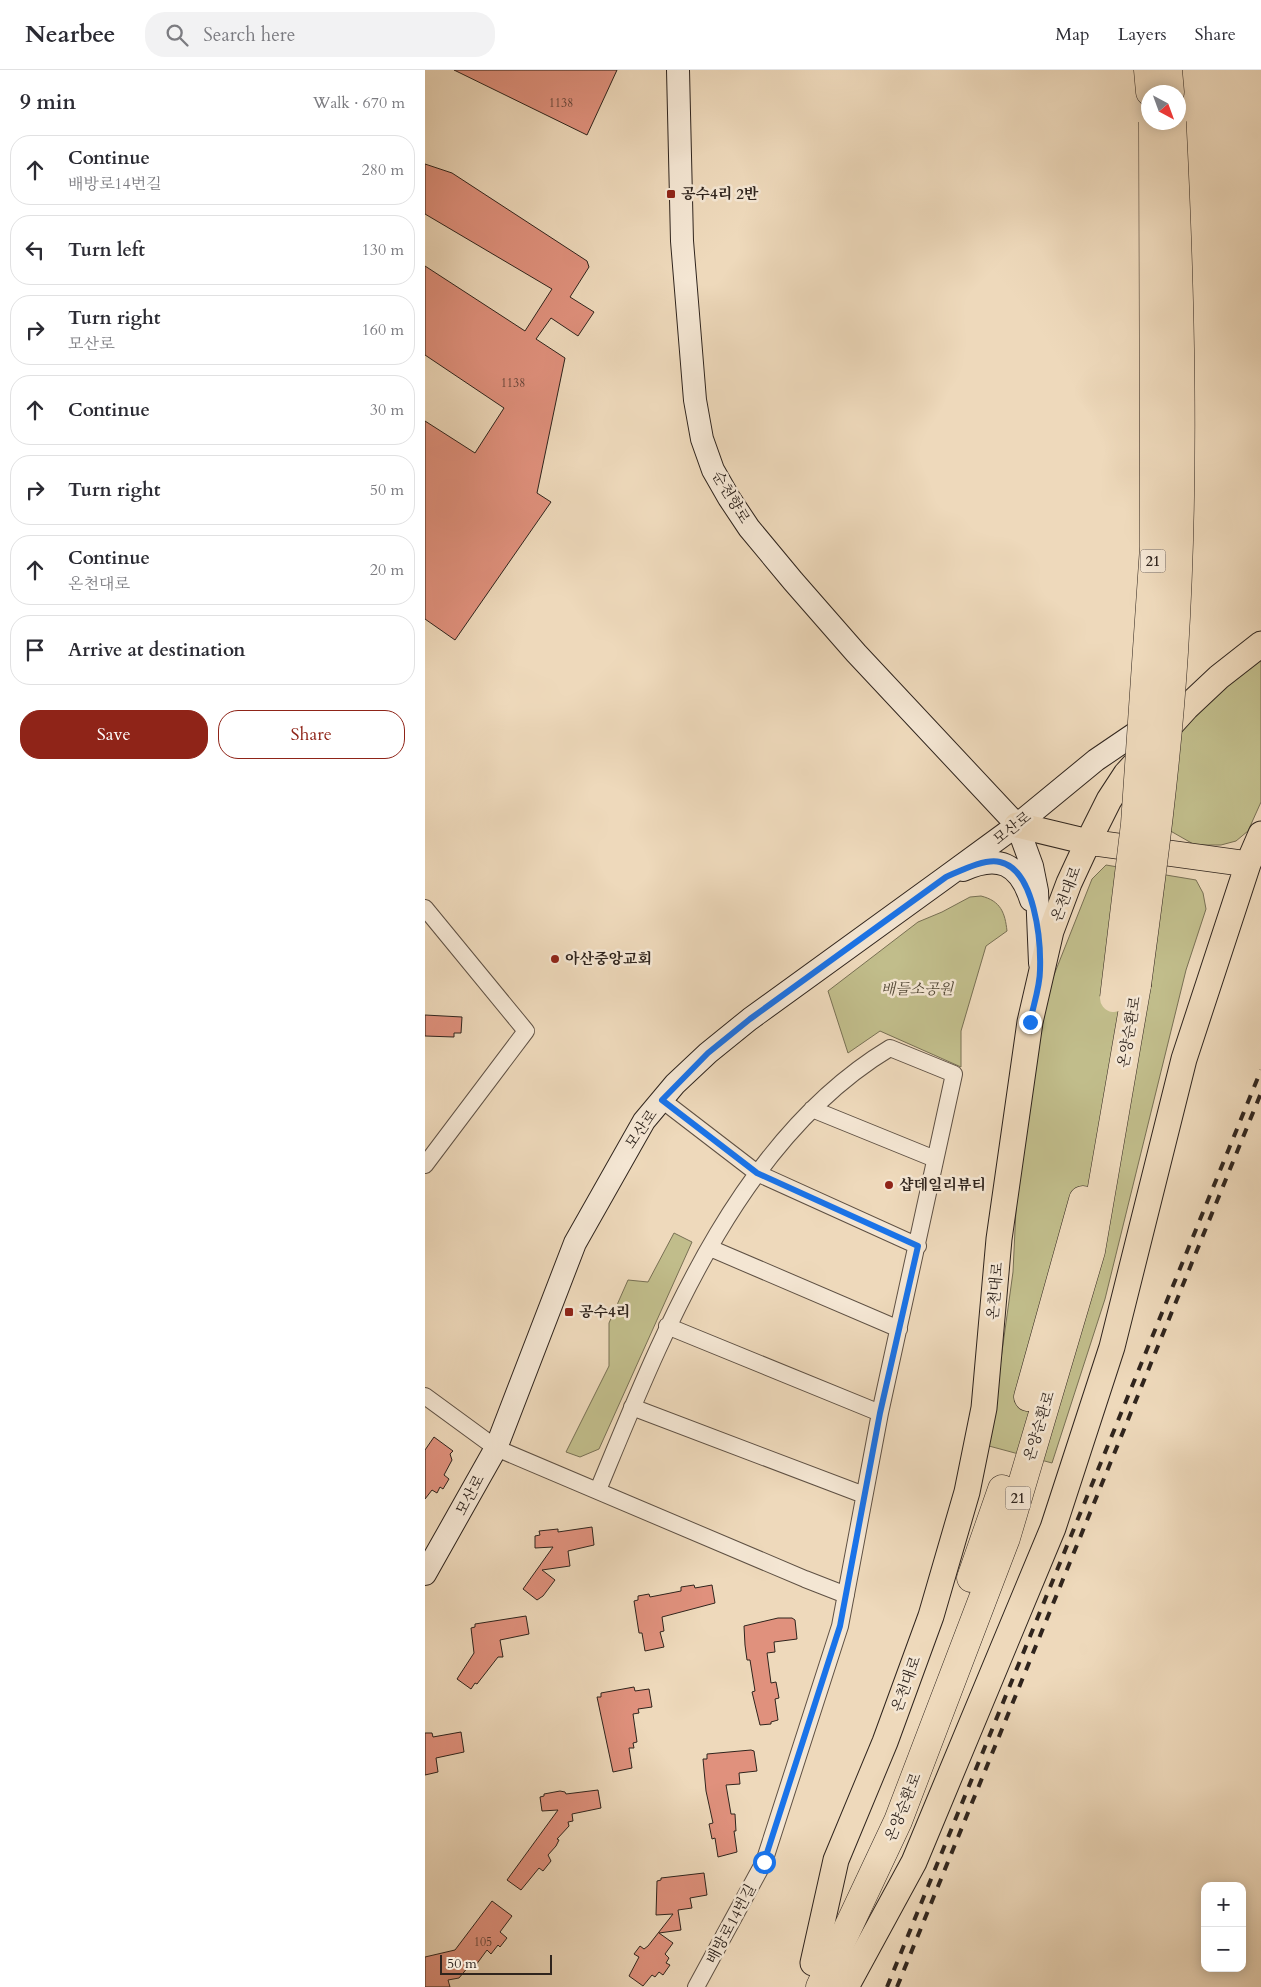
<!DOCTYPE html>
<html lang="en">
<head>
<meta charset="utf-8">
<style>
	:root { --surface:#fff; --page:#f2f2f3; --text:#2b2b33; --muted:#7c7c81; --line:#e1e1e2; --accent:#8f2418 }
	body { margin:0; font-family:Cardo,"Noto Serif KR",serif; background:var(--page); color:var(--text) }
	.controls { position:absolute; right:15px; bottom:15px; display:grid; overflow:hidden; border-radius:10px; box-shadow:0 2px 12px #0003 }
	.controls button { width:45px; height:45px; display:grid; place-items:center; padding:0; border:0; border-bottom:1px solid var(--line); background:var(--surface); color:var(--text); font:25px sans-serif }
	.compass { position:absolute; left:716px; top:15px; width:45px; height:45px; border-radius:50%; background:var(--surface); box-shadow:0 2px 12px #0003; rotate:139deg }
	.scale { position:absolute; left:15px; bottom:12px; width:112px; box-sizing:border-box; padding-left:5px; border:2px solid #2f241d; border-top:0; font-size:14px; line-height:18px; white-space:nowrap; color:#2f241d; -webkit-text-stroke:4px #f4e6d3; paint-order:stroke }
	.stop { position:absolute; width:15px; height:15px; margin:-11px; border:4px solid #1a73e8; border-radius:50%; background:#fff }
	.stop.end { background:#1a73e8; border-color:#fff; box-shadow:0 1px 5px #0008 }
	.list { margin:0; padding:0; list-style:none }
	h2 { display:flex; justify-content:space-between; align-items:center; height:65px; margin:0; padding:0 20px; font-size:21px }
	h2 small { font-size:16px; font-weight:400; color:var(--muted) }
	.list li { display:grid; grid-template-columns:32px 1fr auto; gap:15px; align-items:center; box-sizing:border-box; height:70px; margin:0 10px 10px; padding:0 10px; border:1px solid var(--line); border-radius:20px }
	.list b { display:block; font-size:19px; white-space:nowrap }
	.list p { margin:0; font-size:16px; white-space:nowrap; color:var(--muted) }
	.list em { font-size:16px; font-style:normal; color:var(--muted) }
	.actions { display:flex; gap:10px; padding:15px 20px }
	.actions a { flex:1; padding:11px 0; border:1px solid var(--accent); border-radius:20px; text-align:center; font-size:18px; color:var(--accent) }
	.actions .main { background:var(--accent); color:#fff }
	.icon { flex:none; width:28px; height:28px; fill:none; stroke:currentColor; stroke-width:2; stroke-linecap:round; stroke-linejoin:round }
	.map { position:relative; flex:none; width:836px; height:1917px; overflow:hidden }
	header { display:flex; align-items:center; gap:30px; box-sizing:border-box; height:70px; padding:0 25px; background:var(--surface); border-bottom:1px solid var(--line) }
	header strong { font-size:24px }
	nav { display:flex; gap:28px; margin-inline-start:auto; font-size:18px }
	.search { width:350px; height:45px; background:var(--page); display:flex; align-items:center; gap:12px; box-sizing:border-box; padding:0 18px; border-radius:20px; color:var(--muted); font-size:19px }
	main { display:flex }
	aside { flex:1; background:var(--surface) }
	.map>svg:first-child { display:block }
	.green { fill:#c1bd8b; stroke:#787054 }
	.building { fill:#e0917d; stroke:#2f241d }
	.lines { fill:none; stroke-linecap:round; stroke-linejoin:round }
	.street-casing { stroke:#5f5144; stroke-width:18 }
	.secondary-casing { stroke:#2f241d; stroke-width:24 }
	.primary-casing { stroke:#2f241d; stroke-width:27 }
	.highway-casing { stroke:#2f241d; stroke-width:29 }
	.street { stroke:#f4e6d3; stroke-width:16 }
	.secondary { stroke:#f4e6d3; stroke-width:22 }
	.primary { stroke:#eed9bb; stroke-width:25 }
	.highway { stroke:#eed9bb; stroke-width:28 }
	.rail { stroke:#2f241d; stroke-width:4; stroke-dasharray:9 9; stroke-linecap:butt }
	.highway-bridge-casing { stroke:#2f241d; stroke-width:29; stroke-linecap:butt }
	.highway-bridge { stroke:#eed9bb; stroke-width:28 }
	.route { stroke:#1a73e8; stroke-width:6 }
	.poi-dot { fill:#8f2418; stroke:#f4e6d3; stroke-width:2 }
	.labels { text-anchor:middle; dominant-baseline:central; stroke-width:5; stroke-linejoin:round; paint-order:stroke }
	.number-label { font-size:12px; fill:#5b3f35 }
	.shield { fill:#f4e6d3; stroke:#6a5e54; stroke-width:1 }
	.shield-label { font-size:14px; font-weight:bold; fill:#2f241d }
	.poi-label { font-size:15px; font-weight:bold; fill:#2f241d; stroke:#f4e6d3; text-anchor:start }
	.street-label { font-size:15px; fill:#2f241d; stroke:#f4e6d3 }
	.park-label { font-size:15px; font-style:italic; fill:#544a38; stroke:#f4e6d3 }
</style>
</head>
<body>
<header>
<strong>Nearbee</strong>
<div class="search"><svg class="icon" aria-label="search" viewBox="0 0 24 24"><circle cx="10" cy="10" r="6"/><path d="M15 15l6 6"/></svg>Search here</div>
<nav><a>Map</a><a>Layers</a><a>Share</a></nav>
</header>
<main>
<aside>
<h2>9 min<small>Walk · 670 m</small></h2>
<ul class="list">
<li><svg class="icon" aria-label="ahead" viewBox="0 0 24 24"><path d="M12 20V5M6 11l6-6 6 6"/></svg><div><b>Continue</b><p>배방로14번길</p></div><em>280 m</em></li>
<li><svg class="icon" aria-label="left" viewBox="0 0 24 24"><path d="M17 20v-9H6M10 6l-5 5 5 5"/></svg><div><b>Turn left</b></div><em>130 m</em></li>
<li><svg class="icon" aria-label="right" viewBox="0 0 24 24"><path d="M7 20v-9h11M14 6l5 5-5 5"/></svg><div><b>Turn right</b><p>모산로</p></div><em>160 m</em></li>
<li><svg class="icon" aria-label="ahead" viewBox="0 0 24 24"><path d="M12 20V5M6 11l6-6 6 6"/></svg><div><b>Continue</b></div><em>30 m</em></li>
<li><svg class="icon" aria-label="right" viewBox="0 0 24 24"><path d="M7 20v-9h11M14 6l5 5-5 5"/></svg><div><b>Turn right</b></div><em>50 m</em></li>
<li><svg class="icon" aria-label="ahead" viewBox="0 0 24 24"><path d="M12 20V5M6 11l6-6 6 6"/></svg><div><b>Continue</b><p>온천대로</p></div><em>20 m</em></li>
<li><svg class="icon" aria-label="arrive" viewBox="0 0 24 24"><path d="M6 21V4h12l-3 4 3 4H6"/></svg><div><b>Arrive at destination</b></div></li>
</ul>
<div class="actions"><a class="main">Save</a><a>Share</a></div>
</aside>
<div class="map">
<svg width="836" height="1917" viewBox="0 0 836 1917">
	<rect width="100%" height="100%" fill="#eed9bb"/>
	<filter id="stains"><feTurbulence type="fractalNoise" baseFrequency=".004" numOctaves="4"/><feColorMatrix values="0 0 0 0 .2 0 0 0 0 .09 0 0 0 0 .02 0 0 0 .5 -.17"/></filter>
	<radialGradient id="worn" r=".72"><stop offset=".6" stop-color="#630" stop-opacity="0"/><stop offset="1" stop-color="#630" stop-opacity=".3"/></radialGradient>
	<path class="green" d="M 836,587 L 836,732 L 823,761 L 811,771 L 796,775 L 770,775 L 714,743 L 710,709 L 795,618 Z
		M 681,795 L 771,810 L 778,823 L 781,839 L 761,900 L 680,1229 L 627,1393 L 564,1376 L 588,1202 L 592,1118 L 607,1009 L 625,915 L 667,809 Z
		M 556,826 C 576,831 580,843 582,861 L 561,876 L 536,961 L 536,997 L 455,961 L 423,983 L 403,921 L 493,852 L 517,842 L 545,827 Z
		M 249,1163 L 267,1172 L 174,1379 L 155,1387 L 141,1382 L 184,1296 L 184,1253 L 203,1210 L 223,1212 Z"/>
	<path class="building" d="M 29,0 L 192,0 L 162,65 Z
		M 0,94 L 27,103 L 162,191 L 164,197 L 145,227 L 169,242 L 153,266 L 126,248 L 111,269 L 140,288 L 112,423 L 126,432 L 30,570 L 0,549 L 0,351 L 50,383 L 79,338 L 0,285 L 0,196 L 100,261 L 127,219 L 0,144 Z
		M 0,945 L 37,947 L 36,963 L 29,963 L 29,967 L 0,966 Z
		M 9,1367 L 28,1381 L 25,1384 L 27,1390 L 19,1405 L 24,1409 L 18,1419 L 15,1417 L 12,1423 L 7,1420 L 0,1429 L 0,1380 Z
		M 167,1457 L 169,1475 L 143,1481 L 145,1496 L 117,1500 L 130,1510 L 118,1526 L 112,1530 L 98,1519 L 128,1477 L 110,1478 L 110,1466 L 115,1465 L 114,1461 L 133,1459 L 133,1462 Z
		M 269,1515 L 270,1518 L 287,1515 L 290,1533 L 237,1547 L 239,1561 L 235,1562 L 239,1577 L 220,1581 L 217,1563 L 214,1563 L 209,1531 L 213,1530 L 213,1526 L 224,1524 L 225,1527 L 256,1521 L 256,1517 Z
		M 101,1546 L 104,1564 L 75,1570 L 78,1587 L 73,1587 L 52,1614 L 50,1613 L 46,1619 L 32,1609 L 49,1583 L 46,1558 L 50,1557 L 50,1554 Z
		M 353,1548 L 367,1548 L 370,1550 L 372,1569 L 349,1572 L 350,1582 L 342,1583 L 346,1613 L 351,1612 L 354,1628 L 350,1629 L 353,1650 L 346,1652 L 346,1654 L 335,1655 L 327,1622 L 330,1621 L 325,1590 L 322,1590 L 320,1575 L 319,1556 Z
		M 209,1617 L 210,1621 L 224,1619 L 227,1637 L 213,1639 L 214,1643 L 208,1644 L 212,1672 L 208,1673 L 209,1678 L 204,1678 L 207,1698 L 188,1702 L 172,1627 L 176,1627 L 176,1623 Z
		M 36,1662 L 39,1682 L 11,1688 L 13,1702 L 0,1705 L 0,1663 L 7,1663 L 8,1667 Z
		M 326,1680 L 329,1681 L 332,1701 L 314,1703 L 315,1714 L 301,1715 L 306,1744 L 310,1744 L 311,1761 L 309,1761 L 312,1782 L 293,1787 L 290,1768 L 287,1769 L 284,1754 L 288,1753 L 281,1721 L 278,1689 L 282,1689 L 282,1684 Z
		M 173,1720 L 176,1738 L 147,1744 L 148,1751 L 143,1752 L 144,1756 L 132,1769 L 134,1770 L 131,1776 L 123,1785 L 126,1791 L 118,1801 L 114,1798 L 96,1820 L 82,1810 L 133,1740 L 117,1741 L 115,1727 L 119,1726 L 119,1724 L 135,1721 L 140,1722 L 141,1724 Z
		M 279,1803 L 282,1825 L 265,1828 L 267,1838 L 253,1840 L 256,1860 L 234,1863 L 248,1873 L 240,1884 L 244,1888 L 241,1893 L 245,1895 L 238,1905 L 234,1902 L 230,1907 L 227,1905 L 218,1916 L 204,1906 L 214,1887 L 209,1884 L 215,1876 L 219,1879 L 223,1876 L 248,1844 L 231,1845 L 232,1811 L 236,1810 L 236,1808 Z
		M 67,1831 L 87,1846 L 75,1862 L 82,1868 L 75,1877 L 73,1875 L 66,1884 L 62,1880 L 48,1899 L 44,1896 L 34,1908 L 23,1910 L 25,1917 L 0,1917 L 0,1887 L 30,1880 Z"/>
	<g class="lines">
		<defs>
			<path id="street" d="M 0,838 L 101,961 L 0,1095
				M 237,1030 L 332,1103 L 493,1176
				M 387,1039 L 510,1089
				M 285,1178 L 474,1259
				M 242,1256 L 455,1343
				M 0,1326 L 71,1378 L 380,1509 L 421,1525
				M 207,1337 L 439,1425
				M 173,1420 C 238,1263 312,1070 465,978 L 529,1004 L 455,1343 L 415,1556 L 339,1792 L 271,1917"/>
			<path id="secondary" d="M 253,0 L 257,171 L 270,330 L 277,369 L 288,400 L 304,428 L 324,458 L 368,511 L 431,583 L 592,755 L 607,796 L 612,821 L 615,893
				M 538,800 C 573,784 594,793 606,830
				M 0,1504 L 71,1378 L 150,1173 L 219,1051 L 250,1014 L 283,983 L 325,949 L 521,807 L 592,755 L 671,690 L 727,652"/>
			<path id="primary" d="M 592,755 L 663,772 L 823,794
				M 388,1893 L 411,1790 L 460,1672 L 506,1546 L 542,1422 L 559,1338 L 574,1169 L 605,952 L 626,861 L 644,813 L 663,772 L 684,730 L 701,704 L 761,638 L 794,607 L 836,574
				M 421,1917 L 489,1792 L 628,1458 L 687,1277 L 759,989 L 823,794 L 836,764"/>
			<path id="highway" d="M 723,0 L 725,22
				M 743,0 L 745,22
				M 603,1327 L 658,1130
				M 546,1508 L 577,1419
				M 395,1917 L 473,1751 L 581,1468 L 666,1181 L 712,915"/>
		</defs>
		<use href="#street" class="street-casing"/>
		<use href="#secondary" class="secondary-casing"/>
		<use href="#primary" class="primary-casing"/>
		<use href="#highway" class="highway-casing"/>
		<use href="#street" class="street"/>
		<use href="#secondary" class="secondary"/>
		<use href="#primary" class="primary"/>
		<use href="#highway" class="highway"/>
		<path class="rail" d="M 462,1917 L 836,1000
			M 472,1917 L 836,1023"/>
		<defs>
			<path id="highway-bridge" d="M 712,915 C 727,804 742,694 749,582 C 760,406 756,229 747,52
				M 689,928 L 710,754 L 729,477 L 728,52"/>
		</defs>
		<use href="#highway-bridge" class="highway-bridge-casing"/>
		<use href="#highway-bridge" class="highway-bridge"/>
	</g>
	<g class="lines">
		<path class="route" d="M 339,1792 L 415,1556 L 455,1343 L 493,1176 L 332,1103 L 237,1030 L 283,983 L 325,949 L 521,807 C 535,801 560,788 575,792 C 610,800 616,871 615,900 C 615,917 608,936 605,952"/>
	</g>
	<g class="poi-dot">
		<rect x="241" y="119" width="10" height="10" rx="2.5"/>
		<circle cx="130" cy="889" r="5"/>
		<circle cx="464" cy="1115" r="5"/>
		<rect x="139" y="1237" width="10" height="10" rx="2.5"/>
	</g>
	<g class="labels">
		<g class="number-label">
			<text x="136" y="33">1138</text>
			<text x="88" y="313">1138</text>
			<text x="58" y="1872">105</text>
		</g>
		<g class="shield">
			<rect x="715.5" y="479.5" width="25" height="23" rx="4"/>
			<rect x="580.5" y="1416.5" width="25" height="23" rx="4"/>
		</g>
		<g class="shield-label">
			<text x="728" y="491">21</text>
			<text x="593" y="1428">21</text>
		</g>
		<g class="poi-label">
			<text x="256" y="124">공수4리 2반</text>
			<text x="140" y="889">아산중앙교회</text>
			<text x="474" y="1115">샵데일리뷰티</text>
			<text x="154" y="1242">공수4리</text>
		</g>
		<g class="street-label">
			<text transform="translate(306 427) rotate(59)">순천향로</text>
			<text transform="translate(587 758) rotate(-38)">모산로</text>
			<text transform="translate(641 824) rotate(-69)">온천대로</text>
			<text transform="translate(704 962) rotate(-80)">온양순환로</text>
			<text transform="translate(216 1059) rotate(-55)">모산로</text>
			<text transform="translate(570 1221) rotate(-85)">온천대로</text>
			<text transform="translate(614 1356) rotate(-73)">온양순환로</text>
			<text transform="translate(45 1425) rotate(-62)">모산로</text>
			<text transform="translate(481 1614) rotate(-70)">온천대로</text>
			<text transform="translate(478 1737) rotate(-68)">온양순환로</text>
			<text transform="translate(306 1854) rotate(-62)">배방로14번길</text>
		</g>
		<g class="park-label">
			<text x="492" y="919">배들소공원</text>
		</g>
	</g>
	<rect width="100%" height="100%" filter="url(#stains)"/>
	<rect width="100%" height="100%" fill="url(#worn)"/>
</svg>
<div class="controls">
<button>+</button>
<button>−</button>
</div>
<svg class="compass" viewBox="-18 -18 36 36"><path d="M0-13l5 13h-10z" fill="#e53935"/><path d="M0 13l5-13h-10z" fill="#7c7c81"/></svg>
<div class="scale">50 m</div>
<div class="stop" style="left:339px;top:1792px"></div>
<div class="stop end" style="left:605px;top:952px"></div>
</div>
</main>
</body>
</html>
